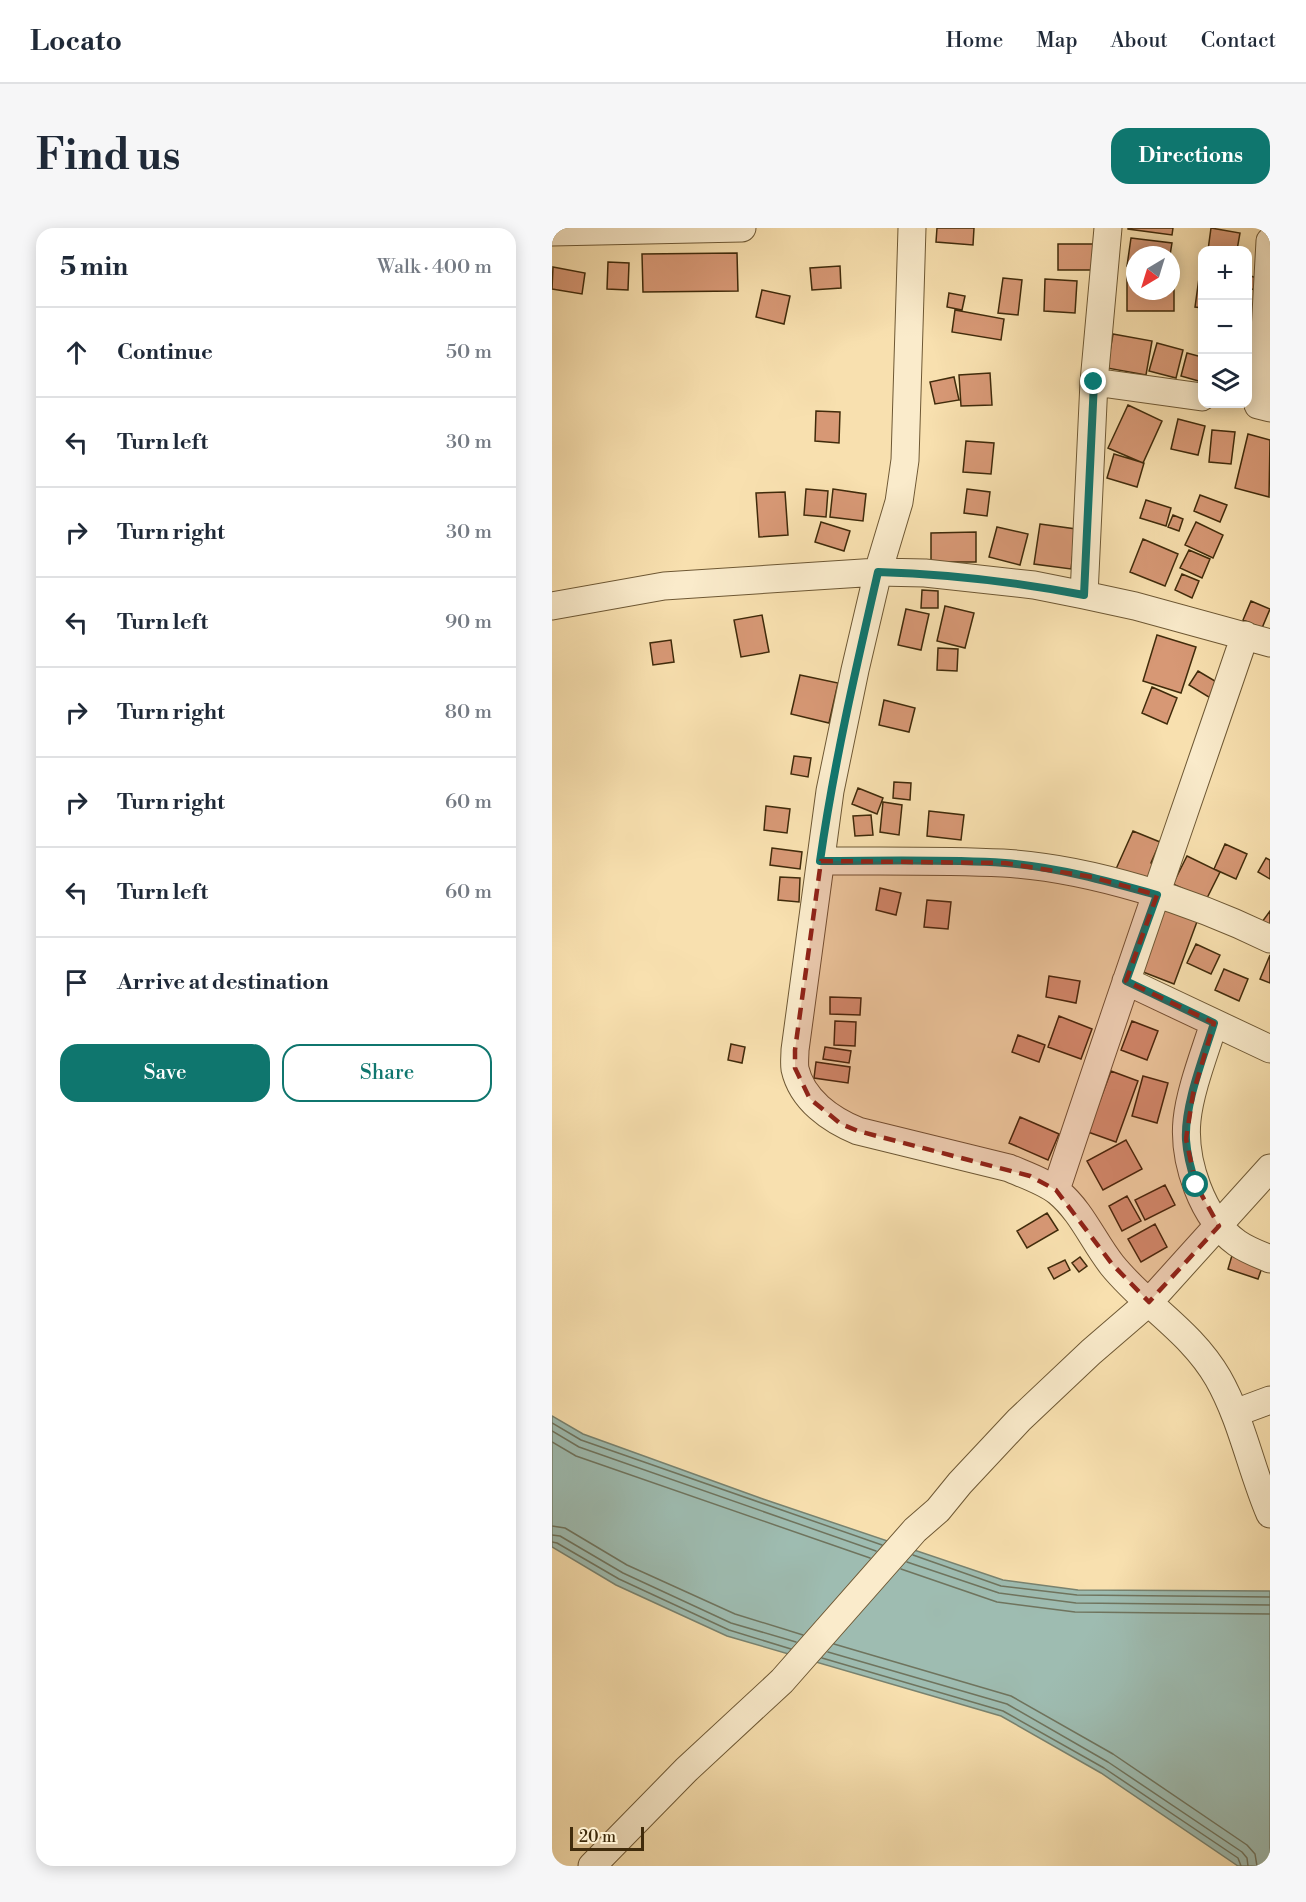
<!DOCTYPE html>
<html lang="en">
<head>
<meta charset="utf-8">
<style>
	:root { --surface:#fff; --page:#f6f6f7; --text:#1f2937; --muted:#747a83; --line:#e0e1e3; --accent:#0f766e }
	body { margin:0; font-family:"Libre Bodoni",serif; background:var(--page); color:var(--text) }
	.controls { position:absolute; right:18px; top:18px; display:grid; overflow:hidden; border-radius:12px; box-shadow:0 3px 15px #0003 }
	.controls button { width:54px; height:54px; display:grid; place-items:center; padding:0; border:0; border-bottom:2px solid var(--line); background:var(--surface); color:var(--text); font:30px sans-serif }
	.compass { position:absolute; left:574px; top:18px; width:54px; height:54px; border-radius:50%; background:var(--surface); box-shadow:0 3px 15px #0003; rotate:218deg }
	.scale { position:absolute; left:18px; bottom:15px; width:74px; box-sizing:border-box; padding-left:6px; border:3px solid #402b0b; border-top:0; font-size:16px; line-height:21px; white-space:nowrap; color:#402b0b; -webkit-text-stroke:4px #faebcb; paint-order:stroke }
	.stop { position:absolute; width:18px; height:18px; margin:-14px; border:4px solid #0f766e; border-radius:50%; background:#fff }
	.stop.end { background:#0f766e; border-color:#fff; box-shadow:0 2px 6px #0008 }
	.list { margin:0; padding:0; list-style:none }
	h2 { display:flex; justify-content:space-between; align-items:center; height:78px; margin:0; padding:0 24px; font-size:26px }
	h2 small { font-size:20px; font-weight:400; color:var(--muted) }
	.list li { display:grid; grid-template-columns:39px 1fr auto; gap:18px; align-items:center; box-sizing:border-box; height:90px; padding:0 24px; border-top:2px solid var(--line) }
	.list b { display:block; font-size:22px; white-space:nowrap }
	.list em { font-size:20px; font-style:normal; color:var(--muted) }
	.actions { display:flex; gap:12px; padding:18px 24px }
	.actions a { flex:1; padding:14px 0; border:2px solid var(--accent); border-radius:18px; text-align:center; font-size:21px; color:var(--accent) }
	.actions .main { background:var(--accent); color:#fff }
	.icon { flex:none; width:33px; height:33px; fill:none; stroke:currentColor; stroke-width:2; stroke-linecap:round; stroke-linejoin:round }
	.map { position:relative; flex:none; width:718px; height:1638px; overflow:hidden; border-radius:18px }
	header { display:flex; align-items:center; gap:36px; box-sizing:border-box; height:84px; padding:0 30px; background:var(--surface); border-bottom:2px solid var(--line) }
	header strong { font-size:28px }
	nav { display:flex; gap:33px; margin-inline-start:auto; font-size:21px }
	.intro { display:flex; align-items:center; justify-content:space-between; box-sizing:border-box; height:144px; padding:0 36px }
	h1 { margin:0; font-size:42px }
	.button { padding:15px 27px; border-radius:18px; background:var(--accent); color:#fff; font-size:21px; font-weight:700 }
	main { display:flex; gap:36px; padding:0 36px }
	aside { flex:1; background:var(--surface); border-radius:18px; box-shadow:0 3px 15px #0003 }
	.map>svg:first-child { display:block }
	.water { fill:#9ebcb1; stroke:#78826f; stroke-width:1.5 }
	.lines { fill:none; stroke-linecap:round; stroke-linejoin:round }
	.shore { stroke:#6f745e; stroke-width:1.5 }
	.building { fill:#d79875; stroke:#402b0b; stroke-width:1.5 }
	.minor-casing { stroke:#6e5834; stroke-width:29 }
	.minor { stroke:#faebcb; stroke-width:27 }
	.route { stroke:#0f766e; stroke-width:8 }
	.marked { fill:#8f2418; fill-opacity:0.2; stroke:#8f2418; stroke-width:4.5; stroke-dasharray:12 8; stroke-linejoin:round }
</style>
</head>
<body>
<header>
<strong>Locato</strong>
<nav><a>Home</a><a>Map</a><a>About</a><a>Contact</a></nav>
</header>
<div class="intro"><h1>Find us</h1><a class="button">Directions</a></div>
<main>
<aside>
<h2>5 min<small>Walk · 400 m</small></h2>
<ul class="list">
<li><svg class="icon" aria-label="ahead" viewBox="0 0 24 24"><path d="M12 20V5M6 11l6-6 6 6"/></svg><div><b>Continue</b></div><em>50 m</em></li>
<li><svg class="icon" aria-label="left" viewBox="0 0 24 24"><path d="M17 20v-9H6M10 6l-5 5 5 5"/></svg><div><b>Turn left</b></div><em>30 m</em></li>
<li><svg class="icon" aria-label="right" viewBox="0 0 24 24"><path d="M7 20v-9h11M14 6l5 5-5 5"/></svg><div><b>Turn right</b></div><em>30 m</em></li>
<li><svg class="icon" aria-label="left" viewBox="0 0 24 24"><path d="M17 20v-9H6M10 6l-5 5 5 5"/></svg><div><b>Turn left</b></div><em>90 m</em></li>
<li><svg class="icon" aria-label="right" viewBox="0 0 24 24"><path d="M7 20v-9h11M14 6l5 5-5 5"/></svg><div><b>Turn right</b></div><em>80 m</em></li>
<li><svg class="icon" aria-label="right" viewBox="0 0 24 24"><path d="M7 20v-9h11M14 6l5 5-5 5"/></svg><div><b>Turn right</b></div><em>60 m</em></li>
<li><svg class="icon" aria-label="left" viewBox="0 0 24 24"><path d="M17 20v-9H6M10 6l-5 5 5 5"/></svg><div><b>Turn left</b></div><em>60 m</em></li>
<li><svg class="icon" aria-label="arrive" viewBox="0 0 24 24"><path d="M6 21V4h12l-3 4 3 4H6"/></svg><div><b>Arrive at destination</b></div></li>
</ul>
<div class="actions"><a class="main">Save</a><a>Share</a></div>
</aside>
<div class="map">
<svg width="718" height="1638" viewBox="0 0 718 1638">
	<rect width="100%" height="100%" fill="#f8e0af"/>
	<filter id="stains"><feTurbulence type="fractalNoise" baseFrequency=".00333" numOctaves="4"/><feColorMatrix values="0 0 0 0 .2 0 0 0 0 .09 0 0 0 0 .02 0 0 0 .5 -.17"/></filter>
	<radialGradient id="worn" r=".72"><stop offset=".6" stop-color="#630" stop-opacity="0"/><stop offset="1" stop-color="#630" stop-opacity=".3"/></radialGradient>
	<path class="water" d="M 0,1188 L 31,1206 L 211,1271 L 451,1352 L 526,1362 L 718,1363 L 718,1638 L 686,1638 L 549,1545 L 449,1488 L 175,1408 L 64,1357 L 0,1319 Z"/>
	<g class="lines">
		<path class="shore" d="M 0,1195 L 29,1212 L 330,1317
			M 0,1203 L 27,1219 L 324,1323
			M 0,1214 L 24,1228 L 318,1330
			M 0,1298 L 13,1300 L 75,1337 L 183,1386 L 251,1407
			M 0,1307 L 8,1308 L 71,1345 L 179,1395 L 244,1414
			M 0,1314 L 5,1315 L 67,1351 L 177,1402 L 239,1421
			M 361,1327 L 449,1358 L 525,1367 L 718,1369
			M 355,1334 L 447,1365 L 524,1375 L 718,1377
			M 349,1341 L 445,1374 L 523,1384 L 718,1386
			M 282,1416 L 459,1468 L 561,1526 L 695,1617 L 703,1626 L 705,1638
			M 276,1424 L 455,1476 L 556,1534 L 690,1624 L 695,1630 L 696,1638
			M 270,1430 L 451,1483 L 552,1540 L 686,1630 L 689,1638"/>
	</g>
	<path class="building" d="M 385,0 L 422,0 L 421,17 L 384,14 Z
		M 576,0 L 621,0 L 620,7 L 576,1 Z
		M 659,0 L 688,5 L 685,22 L 656,22 Z
		M 579,10 L 620,15 L 618,27 L 583,27 L 583,39 L 575,38 Z
		M 506,16 L 545,16 L 546,42 L 506,42 Z
		M 185,25 L 186,63 L 91,64 L 90,26 Z
		M 56,34 L 77,35 L 76,62 L 55,61 Z
		M 288,38 L 289,60 L 260,62 L 258,40 Z
		M 1,39 L 33,45 L 30,66 L 0,61 Z
		M 619,47 L 622,47 L 622,83 L 575,83 L 575,48 L 583,48 L 583,63 L 619,63 Z
		M 696,47 L 713,53 L 710,64 L 696,60 Z
		M 451,50 L 470,52 L 466,87 L 446,85 Z
		M 647,50 L 650,51 L 650,80 L 643,79 Z
		M 493,51 L 525,53 L 523,85 L 492,83 Z
		M 210,62 L 238,68 L 232,96 L 204,89 Z
		M 397,65 L 413,68 L 410,82 L 395,79 Z
		M 403,82 L 452,91 L 449,112 L 400,104 Z
		M 561,106 L 600,113 L 594,147 L 555,140 Z
		M 605,115 L 631,122 L 624,150 L 597,143 Z
		M 635,125 L 650,129 L 650,154 L 629,148 Z
		M 438,145 L 440,177 L 409,178 L 407,147 Z
		M 402,149 L 407,172 L 383,176 L 378,154 Z
		M 576,177 L 610,193 L 591,235 L 556,220 Z
		M 264,183 L 288,184 L 287,215 L 263,213 Z
		M 626,191 L 653,198 L 646,227 L 619,221 Z
		M 660,202 L 683,204 L 679,236 L 657,234 Z
		M 696,206 L 718,212 L 717,269 L 683,260 Z
		M 414,213 L 442,215 L 439,246 L 411,244 Z
		M 562,226 L 592,235 L 585,259 L 555,250 Z
		M 254,261 L 276,263 L 274,289 L 252,287 Z
		M 281,261 L 314,266 L 311,293 L 278,289 Z
		M 415,261 L 438,264 L 435,288 L 412,285 Z
		M 233,264 L 236,307 L 207,309 L 204,265 Z
		M 648,267 L 675,277 L 668,294 L 642,283 Z
		M 594,272 L 619,280 L 614,298 L 588,290 Z
		M 621,287 L 631,291 L 627,303 L 616,299 Z
		M 269,294 L 298,303 L 292,323 L 263,314 Z
		M 644,294 L 671,307 L 661,330 L 633,317 Z
		M 488,296 L 524,301 L 519,341 L 482,336 Z
		M 445,299 L 476,306 L 468,337 L 437,329 Z
		M 424,304 L 424,334 L 379,334 L 379,305 Z
		M 591,311 L 626,326 L 613,358 L 578,344 Z
		M 637,322 L 658,331 L 650,350 L 628,340 Z
		M 630,346 L 647,353 L 640,370 L 623,362 Z
		M 370,362 L 386,363 L 386,380 L 369,380 Z
		M 699,373 L 718,381 L 710,400 L 691,392 Z
		M 393,378 L 422,385 L 413,420 L 385,413 Z
		M 354,381 L 377,386 L 369,422 L 346,417 Z
		M 210,387 L 217,424 L 189,429 L 182,392 Z
		M 605,407 L 644,419 L 629,465 L 591,453 Z
		M 119,412 L 122,434 L 101,437 L 98,415 Z
		M 386,420 L 406,421 L 405,443 L 385,442 Z
		M 646,443 L 668,456 L 660,471 L 637,457 Z
		M 248,447 L 286,455 L 277,495 L 239,486 Z
		M 600,459 L 625,470 L 615,496 L 590,485 Z
		M 332,472 L 363,480 L 357,504 L 327,497 Z
		M 242,528 L 259,530 L 256,549 L 239,546 Z
		M 342,554 L 359,555 L 358,572 L 341,570 Z
		M 306,560 L 331,570 L 325,586 L 300,576 Z
		M 331,574 L 350,577 L 347,607 L 328,604 Z
		M 214,578 L 238,581 L 235,605 L 212,602 Z
		M 377,583 L 412,587 L 409,612 L 375,608 Z
		M 319,587 L 321,607 L 303,608 L 301,588 Z
		M 581,603 L 608,614 L 599,635 L 605,638 L 597,655 L 564,641 Z
		M 673,616 L 695,626 L 684,651 L 662,641 Z
		M 220,620 L 250,624 L 248,641 L 218,637 Z
		M 635,628 L 668,644 L 654,672 L 621,656 Z
		M 714,630 L 718,632 L 718,651 L 706,644 Z
		M 228,649 L 248,650 L 247,674 L 226,672 Z
		M 328,660 L 349,665 L 344,687 L 324,682 Z
		M 375,672 L 399,674 L 396,701 L 372,699 Z
		M 611,677 L 646,691 L 622,756 L 586,742 Z
		M 718,683 L 718,699 L 710,694 Z
		M 644,716 L 668,727 L 659,746 L 635,735 Z
		M 718,727 L 718,755 L 708,751 Z
		M 672,741 L 696,751 L 687,773 L 663,762 Z
		M 497,748 L 528,753 L 524,775 L 494,769 Z
		M 278,769 L 309,770 L 308,787 L 278,786 Z
		M 507,788 L 540,801 L 529,831 L 496,819 Z
		M 283,793 L 304,794 L 303,818 L 282,817 Z
		M 580,793 L 606,803 L 595,832 L 569,822 Z
		M 466,807 L 493,817 L 487,834 L 460,824 Z
		M 179,816 L 193,819 L 190,835 L 176,832 Z
		M 273,819 L 299,823 L 297,835 L 271,831 Z
		M 264,834 L 298,839 L 296,855 L 262,850 Z
		M 559,843 L 586,853 L 564,914 L 536,904 Z
		M 591,848 L 616,855 L 605,895 L 580,888 Z
		M 468,889 L 507,906 L 496,932 L 457,915 Z
		M 574,912 L 590,941 L 551,962 L 535,933 Z
		M 613,957 L 623,977 L 593,992 L 583,972 Z
		M 575,968 L 589,993 L 570,1003 L 557,978 Z
		M 495,985 L 506,1002 L 475,1020 L 465,1003 Z
		M 603,996 L 615,1019 L 589,1034 L 576,1011 Z
		M 681,1024 L 712,1034 L 706,1051 L 676,1041 Z
		M 528,1029 L 535,1038 L 527,1044 L 520,1035 Z
		M 513,1032 L 518,1042 L 502,1051 L 496,1040 Z"/>
	<g class="lines">
		<defs>
			<path id="minor" d="M 360,0 L 353,232 L 347,274 L 326,344 L 303,442 L 278,563 L 243,822 C 243,828 242,835 243,841 C 250,872 279,892 306,903 L 457,940 C 473,947 492,953 506,964 C 530,984 541,1013 560,1037 C 593,1078 639,1103 666,1150 C 690,1192 699,1242 718,1286
				M 0,4 L 190,0
				M 718,13 L 712,122 L 706,177 L 718,180
				M 542,154 L 650,169
				M 532,367 L 542,154 L 556,0
				M 0,378 L 112,358 L 326,344 L 373,345 L 482,357 L 532,367 L 583,378 L 718,415
				M 269,633 C 329,633 391,632 451,635 C 538,640 640,673 718,711
				M 574,753 L 718,821
				M 662,795 C 653,824 638,862 635,892 C 631,933 650,990 685,1015 C 695,1022 706,1026 718,1031
				M 504,962 C 565,777 630,592 693,407
				M 683,1185 L 718,1172
				M 40,1638 L 134,1542 L 230,1453 L 363,1302 L 386,1282 L 408,1255 L 467,1192 L 539,1124 L 597,1074 L 718,940"/>
		</defs>
		<use href="#minor" class="minor-casing"/>
		<use href="#minor" class="minor"/>
	</g>
	<g class="lines">
		<path class="route" d="M 542,154 L 532,367 C 464,354 396,346 326,344 C 304,440 282,535 268,633 C 330,633 392,631 453,635 C 505,639 555,653 605,667 L 574,753 L 662,795 C 652,828 632,877 634,912 C 635,927 639,942 644,957"/>
	</g>
	<path class="marked" d="M 269,633 L 453,635 L 540,649 L 605,667 L 574,753 L 662,795 L 641,866 L 634,911 L 644,957 L 667,998 L 597,1074 L 560,1036 L 504,962 L 478,948 L 306,903 L 289,896 L 258,871 L 243,840 L 243,822 Z"/>
	<rect width="100%" height="100%" filter="url(#stains)"/>
	<rect width="100%" height="100%" fill="url(#worn)"/>
</svg>
<div class="controls">
<button>+</button>
<button>−</button>
<button><svg class="icon" aria-label="layers" viewBox="0 0 24 24"><path d="M12 4l9 5-9 5-9-5zM3 14l9 5 9-5"/></svg></button>
</div>
<svg class="compass" viewBox="-18 -18 36 36"><path d="M0-13l5 13h-10z" fill="#e53935"/><path d="M0 13l5-13h-10z" fill="#747a83"/></svg>
<div class="scale">20 m</div>
<div class="stop" style="left:644px;top:957px"></div>
<div class="stop end" style="left:542px;top:154px"></div>
</div>
</main>
</body>
</html>
